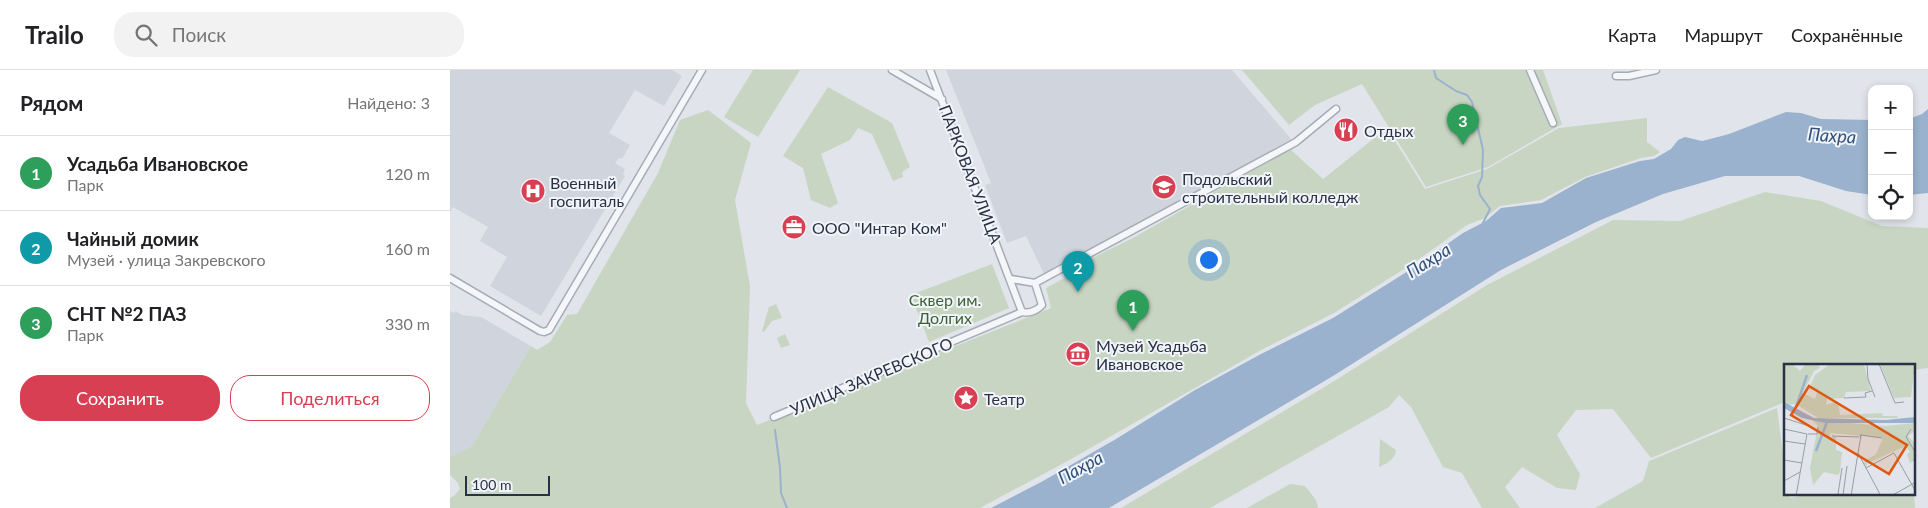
<!DOCTYPE html>
<html lang="ru">
<head>
<meta charset="utf-8">
<style>
	:root { --surface:#fff; --page:#f2f2f2; --text:#202124; --muted:#757577; --line:#e0e0e0; --accent:#d83f53 }
	body { margin:0; font-family:Lato,sans-serif; background:var(--page); color:var(--text) }
	.controls { position:absolute; right:15px; top:15px; display:grid; overflow:hidden; border-radius:10px; box-shadow:0 2px 8px #0003 }
	.controls button { width:45px; height:45px; display:grid; place-items:center; padding:0; border:0; border-bottom:1px solid var(--line); background:var(--surface); color:var(--text); font:25px sans-serif }
	.scale { position:absolute; left:15px; bottom:12px; width:85px; box-sizing:border-box; padding-left:5px; border:2px solid #283244; border-top:0; font-size:14px; line-height:18px; white-space:nowrap; color:#283244; -webkit-text-stroke:4px #f1f4f8; paint-order:stroke }
	.you { position:absolute; left:758px; top:189px; width:18px; height:18px; margin:-12px; border:4px solid #fff; border-radius:50%; background:#1a73e8; box-shadow:0 0 0 8px #1a73e833 }
	.badge { display:grid; place-items:center; width:32px; height:32px; border-radius:50%; background:var(--accent); color:#fff; font-size:16px; font-weight:700 }
	.pin { position:absolute; translate:-50% -41px; filter:drop-shadow(0 1px 2px #0008) }
	.pin::after { content:''; position:absolute; top:26px; width:18px; height:15px; background:inherit; clip-path:polygon(0 0,100% 0,50% 100%) }
	.list { margin:0; padding:0; list-style:none }
	h2 { display:flex; justify-content:space-between; align-items:center; height:65px; margin:0; padding:0 20px; font-size:21px }
	h2 small { font-size:16px; font-weight:400; color:var(--muted) }
	.list li { display:grid; grid-template-columns:32px 1fr auto; gap:15px; align-items:center; box-sizing:border-box; height:75px; padding:0 20px; border-top:1px solid var(--line) }
	.list b { display:block; font-size:19px; white-space:nowrap }
	.list p { margin:0; font-size:16px; white-space:nowrap; color:var(--muted) }
	.list em { font-size:16px; font-style:normal; color:var(--muted) }
	.actions { display:flex; gap:10px; padding:15px 20px }
	.actions a { flex:1; padding:11px 0; border:1px solid var(--accent); border-radius:20px; text-align:center; font-size:18px; color:var(--accent) }
	.actions .main { background:var(--accent); color:#fff }
	.icon { flex:none; width:28px; height:28px; fill:none; stroke:currentColor; stroke-width:2; stroke-linecap:round; stroke-linejoin:round }
	.map { position:relative; flex:none; width:1478px; height:438px; overflow:hidden }
	header { display:flex; align-items:center; gap:30px; box-sizing:border-box; height:70px; padding:0 25px; background:var(--surface); border-bottom:1px solid var(--line) }
	header strong { font-size:24px }
	nav { display:flex; gap:28px; margin-inline-start:auto; font-size:18px }
	.search { width:350px; height:45px; background:var(--page); display:flex; align-items:center; gap:12px; box-sizing:border-box; padding:0 18px; border-radius:20px; color:var(--muted); font-size:19px }
	main { display:flex }
	aside { flex:1; background:var(--surface) }
	.map>svg:first-child { display:block }
	.built { fill:#cfd4dd }
	.green { fill:#c7d5c2 }
	.water { fill:#9ab2cd }
	.lines { fill:none; stroke-linecap:round; stroke-linejoin:round }
	.stream { stroke:#9ab2cd; stroke-width:2 }
	.minor-casing { stroke:#a6acb6; stroke-width:9 }
	.minor { stroke:#f5f6f9; stroke-width:6 }
	.labels { text-anchor:middle; dominant-baseline:central; stroke-width:4; stroke-linejoin:round; paint-order:stroke }
	.poi-label { font-size:16px; fill:#283244; stroke:#f1f4f8; text-anchor:start }
	.street-label { font-size:16px; fill:#283244; stroke:#f1f4f8 }
	.park-label { font-size:16px; fill:#3c6134; stroke:#f1f4f8 }
	.water-label { font-size:18px; font-style:italic; fill:#2f507b; stroke:#f1f4f8 }
	.inset-river { fill:none; stroke:#9ab2cd; stroke-width:2.5 }
	.inset-road { fill:none; stroke:#979da8; stroke-width:1 }
	.view { fill:#de570f; fill-opacity:0.15; stroke:#de570f; stroke-width:2.5 }
	.inset-edge { fill:none; stroke:#283244; stroke-width:2.5 }
</style>
</head>
<body>
<header>
<strong>Trailo</strong>
<div class="search"><svg class="icon" aria-label="search" viewBox="0 0 24 24"><circle cx="10" cy="10" r="6"/><path d="M15 15l6 6"/></svg>Поиск</div>
<nav><a>Карта</a><a>Маршрут</a><a>Сохранённые</a></nav>
</header>
<main>
<aside>
<h2>Рядом<small>Найдено: 3</small></h2>
<ul class="list">
<li><span class="badge" style="background:#2e9e5b">1</span><div><b>Усадьба Ивановское</b><p>Парк</p></div><em>120 m</em></li>
<li><span class="badge" style="background:#0f9aa8">2</span><div><b>Чайный домик</b><p>Музей · улица Закревского</p></div><em>160 m</em></li>
<li><span class="badge" style="background:#2e9e5b">3</span><div><b>СНТ №2 ПАЗ</b><p>Парк</p></div><em>330 m</em></li>
</ul>
<div class="actions"><a class="main">Сохранить</a><a>Поделиться</a></div>
</aside>
<div class="map">
<svg width="1478" height="438" viewBox="0 0 1478 438">
	<rect width="100%" height="100%" fill="#e1e5eb"/>
	<path class="built" d="M 0,0 L 222,0 L 232,6 L 214,36 L 185,20 L 159,63 L 180,75 L 172,89 L 169,88 L 165,93 L 175,99 L 173,104 L 175,106 L 91,246 L 40,216 L 57,187 L 30,171 L 38,157 L 3,137 L 0,142 Z
		M 496,0 L 782,0 L 841,69 L 595,206 L 576,166 L 557,173 L 535,115 L 541,113 Z
		M 0,241 L 4,243 L 6,241 L 12,245 L 31,247 L 81,276 L 22,376 L 0,387 Z"/>
	<path class="green" d="M 303,0 L 350,0 L 308,67 L 274,47 Z
		M 792,0 L 1093,0 L 1112,54 L 1038,97 L 976,117 L 912,14 L 865,35 L 839,55 Z
		M 378,17 L 442,53 L 460,97 L 452,102 L 453,107 L 443,111 L 422,64 L 408,58 L 400,70 L 371,84 L 388,133 L 380,138 L 361,130 L 353,98 L 333,86 Z
		M 258,40 L 301,73 L 285,130 L 300,216 L 296,333 L 307,355 L 601,238 L 596,218 L 628,201 L 626,196 L 681,169 L 840,79 L 873,109 L 937,58 L 975,119 L 1037,99 L 1109,58 L 1197,48 L 1197,72 L 1210,82 L 1204,86 L 1191,88 L 1135,107 L 1091,130 L 1050,136 L 1035,148 L 1017,155 L 962,194 L 884,243 L 811,280 L 623,388 L 530,438 L 0,438 L 0,428 L 4,426 L 10,419 L 8,413 L 0,405 L 0,387 L 22,376 L 81,276 L 87,280 L 100,272 L 117,245 L 127,244 L 208,103 L 230,50 Z
		M 1315,122 L 1371,131 L 1432,156 L 1478,158 L 1478,298 L 1464,300 L 1464,296 L 1336,296 L 1335,332 L 1201,388 L 1163,339 L 1126,340 L 1107,365 L 1130,404 L 1126,420 L 1107,418 L 1072,397 L 1055,417 L 1070,438 L 1032,438 L 1012,403 L 993,397 L 961,337 L 949,325 L 939,337 L 760,438 L 671,438 L 881,313 L 1037,215 L 1163,150 L 1230,151 Z
		M 542,194 L 559,238 L 479,272 L 461,225 Z
		M 326,234 L 332,248 L 322,251 L 314,262 L 312,261 L 319,237 Z
		M 335,264 L 340,275 L 331,278 L 327,268 Z
		M 1327,338 L 1335,400 L 1336,424 L 1339,424 L 1340,428 L 1362,424 L 1464,424 L 1465,438 L 1145,438 L 1193,411 L 1199,391 Z
		M 930,369 L 946,380 C 946,389 936,394 929,397 Z
		M 840,414 L 855,416 L 866,430 L 868,438 L 797,438 Z"/>
	<path class="water" d="M 1478,39 L 1478,123 L 1459,125 L 1459,49 L 1472,44 Z
		M 1336,42 L 1351,43 L 1371,49 L 1422,50 L 1422,125 L 1396,121 L 1349,106 L 1275,106 L 1213,124 L 1146,152 L 1051,200 L 883,306 L 659,438 L 541,438 L 593,411 L 666,369 L 745,320 L 811,284 L 883,248 L 963,198 L 1013,163 L 1036,151 L 1051,138 L 1092,133 L 1136,108 L 1190,91 L 1204,89 L 1221,79 L 1228,70 L 1235,67 L 1252,71 L 1264,68 L 1279,64 Z"/>
	<g class="lines">
		<path class="stream" d="M 984,0 L 986,8 L 1006,21 L 1017,25 L 1022,32 L 1033,80 L 1032,107 L 1028,116 L 1030,125 L 1040,139 L 1033,153
			M 325,360 L 330,398 L 331,423 L 337,438"/>
		<defs>
			<path id="minor" d="M 442,0 L 492,29
				M 480,0 L 572,242 C 579,244 588,240 592,235 L 585,213 L 561,209
				M 1080,0 L 1103,53
				M 1166,6 L 1179,6 L 1206,0
				M 0,208 L 90,261 L 94,262 L 99,260 L 252,0
				M 585,213 L 846,72 L 886,39
				M 324,347 L 572,242"/>
		</defs>
		<use href="#minor" class="minor-casing"/>
		<use href="#minor" class="minor"/>
	</g>
	<defs>
		<symbol id="restaurant-disc" viewBox="-11 -11 22 22"><circle r="9.5" fill="#d83f53" stroke="#f1f4f8"/><path d="M-5-6h1v4h1v-4h1v4h1v-4h1v5L-1.5 .5V6h-2V.5L-5-1ZM5-6V6H3V1.5H1.5Q1.5-4 5-6Z" fill="#fff"/></symbol>
		<symbol id="university-disc" viewBox="-11 -11 22 22"><circle r="9.5" fill="#d83f53" stroke="#f1f4f8"/><path d="M0-5L7-2L0 1L-7-2ZM-4 1L0 2.5L4 1V4Q0 6-4 4Z" fill="#fff"/></symbol>
		<symbol id="hospital-disc" viewBox="-11 -11 22 22"><circle r="9.5" fill="#d83f53" stroke="#f1f4f8"/><path d="M-5-5h3v3.5h4V-5h3V5h-3V1.5h-4V5h-3Z" fill="#fff"/></symbol>
		<symbol id="office-disc" viewBox="-11 -11 22 22"><circle r="9.5" fill="#d83f53" stroke="#f1f4f8"/><path d="M-6-3h4V-5.5h4V-3h4V5H-6ZM-1-4.5V-3h2v-1.5ZM-6 0V1H6V0Z" fill="#fff"/></symbol>
		<symbol id="museum-disc" viewBox="-11 -11 22 22"><circle r="9.5" fill="#d83f53" stroke="#f1f4f8"/><path d="M0-6L6-3V-2H-6V-3ZM-5-1h2V3h-2ZM-1-1h2V3h-2ZM3-1h2V3H3ZM-6 4H6V6H-6Z" fill="#fff"/></symbol>
		<symbol id="sight-disc" viewBox="-11 -11 22 22"><circle r="9.5" fill="#d83f53" stroke="#f1f4f8"/><path d="M0-6L1.8-2.2L6-1.7L2.9 1.2L3.7 5.4L0 3.3L-3.7 5.4L-2.9 1.2L-6-1.7L-1.8-2.2Z" fill="#fff"/></symbol>
	</defs>
	<g fill-rule="evenodd">
		<use href="#restaurant-disc" x="882" y="46" width="28" height="28"/>
		<use href="#university-disc" x="700" y="103" width="28" height="28"/>
		<use href="#hospital-disc" x="69" y="107" width="28" height="28"/>
		<use href="#office-disc" x="330" y="143" width="28" height="28"/>
		<use href="#museum-disc" x="614" y="270" width="28" height="28"/>
		<use href="#sight-disc" x="502" y="314" width="28" height="28"/>
	</g>
	<g class="labels">
		<g class="poi-label">
			<text x="914" y="60">Отдых</text>
			<text x="732" y="108">Подольский<tspan x="732" dy="18">строительный колледж</tspan></text>
			<text x="100" y="112">Военный<tspan x="100" dy="18">госпиталь</tspan></text>
			<text x="362" y="157">ООО "Интар Ком"</text>
			<text x="646" y="275">Музей Усадьба<tspan x="646" dy="18">Ивановское</tspan></text>
			<text x="534" y="328">Театр</text>
		</g>
		<g class="street-label">
			<text transform="translate(521 104) rotate(69)">ПАРКОВАЯ УЛИЦА</text>
			<text transform="translate(421 306) rotate(-23)">УЛИЦА ЗАКРЕВСКОГО</text>
		</g>
		<g class="park-label">
			<text x="495" y="229">Сквер им.<tspan x="495" dy="18">Долгих</tspan></text>
		</g>
		<g class="water-label">
			<text transform="translate(1382 65) rotate(4)">Пахра</text>
			<text transform="translate(978 190) rotate(-32)">Пахра</text>
			<text transform="translate(630 397) rotate(-29)">Пахра</text>
		</g>
	</g>
	<g transform="translate(1334 294)">
		<rect width="131" height="131" fill="#e1e5eb"/>
		<path d="M 0,0 L 8,0 L 16,7 L 22,0 L 34,0 L 36,4 L 30,7 L 19,29 L 31,35 L 33,28 L 25,25 L 31,11 L 46,0 L 80,0 L 87,27 L 62,28 L 60,34 L 43,35 L 42,41 L 54,37 L 56,51 L 98,49 L 99,52 L 113,52 L 114,54 L 34,54 L 12,40 L 3,41 L 0,37 ZM 96,0 L 131,0 L 127,33 L 110,34 ZM 28,56 L 102,62 L 131,59 L 131,67 L 124,72 L 131,79 L 131,96 L 126,99 L 123,90 L 126,88 L 122,82 L 84,99 L 82,103 L 79,98 L 92,90 L 99,74 L 46,69 L 46,73 L 52,73 L 52,86 L 58,88 L 56,108 L 54,111 L 40,108 L 29,121 L 26,104 L 34,62 Z" fill="#c7d5c2"/>
		<path d="M 0,38 L 30,54 L 102,56 L 131,53 L 131,59 L 41,59 L 18,54 L 0,44 Z" fill="#9ab2cd"/>
		<path class="inset-river" d="M 12,43 L 23,11M 32,87 L 43,58"/>
		<path class="inset-road" d="M 83,0 L 84,15 L 91,33M 95,0 L 111,39 L 120,38M 60,34 L 82,33 L 81,29 L 88,27M 0,54 L 28,63M 0,65 L 23,70 L 12,132M 127,65 L 122,73 L 131,88 L 130,97M 24,70 L 33,70 L 34,63M 77,71 L 98,74M 48,72 L 75,73M 0,77 L 21,80M 74,89 L 97,132M 0,96 L 18,99M 58,104 L 54,130 L 59,132M 82,104 L 110,89 L 132,128M 0,117 L 16,108M 59,131 L 63,102M 67,132 L 77,71 L 76,71 L 77,74M 107,132 L 132,118"/>
		<path class="view" d="M 25,22 L 123,81 L 105,110 L 7,51 Z"/>
		<rect width="131" height="131" class="inset-edge"/>
	</g>
</svg>
<div class="controls">
<button>+</button>
<button>−</button>
<button><svg class="icon" aria-label="locate" viewBox="0 0 24 24"><circle cx="12" cy="12" r="6"/><path d="M12 2v4M12 18v4M2 12h4M18 12h4"/></svg></button>
</div>
<div class="scale">100 m</div>
<div class="you"></div>
<div class="pin badge" style="left:683px;top:261px;background:#2e9e5b">1</div>
<div class="pin badge" style="left:628px;top:222px;background:#0f9aa8">2</div>
<div class="pin badge" style="left:1013px;top:75px;background:#2e9e5b">3</div>
</div>
</main>
</body>
</html>
